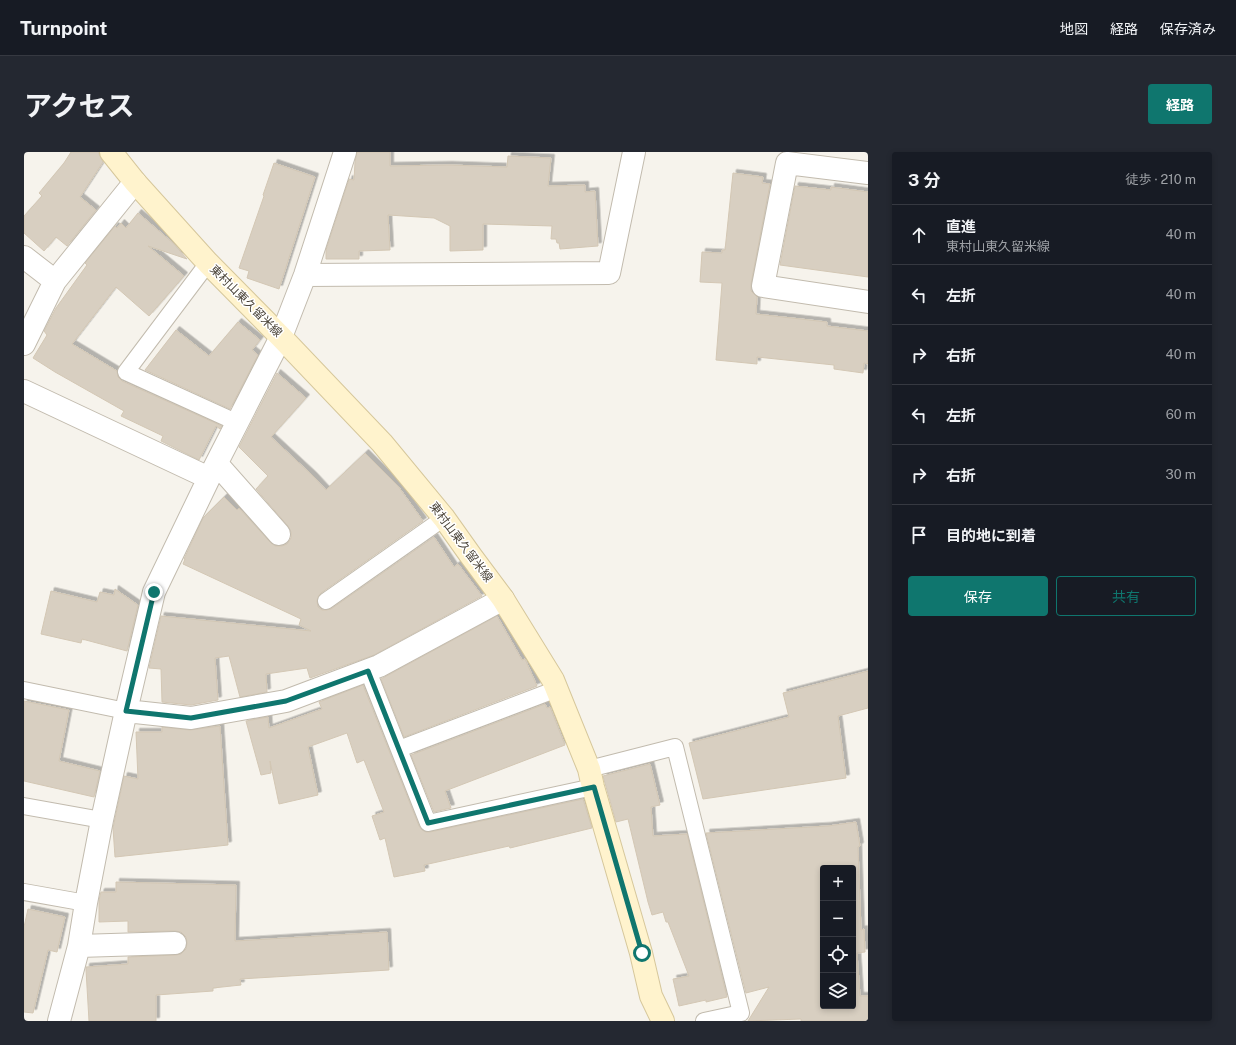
<!DOCTYPE html>
<html lang="ja">
<head>
<meta charset="utf-8">
<style>
	:root { --surface:#171b24; --page:#242831; --text:#f1f3f6; --muted:#9ea1a6; --line:#363941; --accent:#0f766e }
	body { margin:0; font-family:"Public Sans","Noto Sans JP",sans-serif; background:var(--page); color:var(--text) }
	.controls { position:absolute; right:12px; bottom:12px; display:grid; overflow:hidden; border-radius:4px; box-shadow:0 2px 6px #0003 }
	.controls button { width:36px; height:36px; display:grid; place-items:center; padding:0; border:0; border-bottom:1px solid var(--line); background:var(--surface); color:var(--text); font:20px sans-serif }
	.stop { position:absolute; width:12px; height:12px; margin:-9px; border:3px solid #0f766e; border-radius:50%; background:#fff }
	.stop.end { background:#0f766e; border-color:#fff; box-shadow:0 1px 4px #0008 }
	.list { margin:0; padding:0; list-style:none }
	h2 { display:flex; justify-content:space-between; align-items:center; height:52px; margin:0; padding:0 16px; font-size:17px }
	h2 small { font-size:13px; font-weight:400; color:var(--muted) }
	.list li { display:grid; grid-template-columns:26px 1fr auto; gap:12px; align-items:center; box-sizing:border-box; height:60px; padding:0 16px; border-top:1px solid var(--line) }
	.list b { display:block; font-size:15px; white-space:nowrap }
	.list p { margin:0; font-size:13px; white-space:nowrap; color:var(--muted) }
	.list em { font-size:13px; font-style:normal; color:var(--muted) }
	.actions { display:flex; gap:8px; padding:12px 16px }
	.actions a { flex:1; padding:9px 0; border:1px solid var(--accent); border-radius:4px; text-align:center; font-size:14px; color:var(--accent) }
	.actions .main { background:var(--accent); color:#fff }
	.icon { flex:none; width:22px; height:22px; fill:none; stroke:currentColor; stroke-width:2; stroke-linecap:round; stroke-linejoin:round }
	.map { position:relative; flex:none; width:844px; height:869px; overflow:hidden; border-radius:4px }
	header { display:flex; align-items:center; gap:24px; box-sizing:border-box; height:56px; padding:0 20px; background:var(--surface); border-bottom:1px solid var(--line) }
	header strong { font-size:19px }
	nav { display:flex; gap:22px; margin-inline-start:auto; font-size:14px }
	.intro { display:flex; align-items:center; justify-content:space-between; box-sizing:border-box; height:96px; padding:0 24px }
	h1 { margin:0; font-size:28px }
	.button { padding:10px 18px; border-radius:4px; background:var(--accent); color:#fff; font-size:14px; font-weight:700 }
	main { display:flex; gap:24px; padding:0 24px }
	aside { flex:1; background:var(--surface); border-radius:4px; box-shadow:0 2px 6px #0003 }
	.map>svg:first-child { display:block }
	.building { fill:#d8cfc1; stroke:#d3c7b4; fill-rule:evenodd; filter:url(#shadow) }
	.lines { fill:none; stroke-linecap:round; stroke-linejoin:round }
	.service-casing { stroke:#c2bbae; stroke-width:18 }
	.minor-casing { stroke:#c2bbae; stroke-width:24 }
	.secondary-casing { stroke:#d6c79b; stroke-width:24 }
	.service { stroke:#fff; stroke-width:16 }
	.minor { stroke:#fff; stroke-width:22 }
	.secondary { stroke:#fff3cd; stroke-width:22 }
	.route { stroke:#0f766e; stroke-width:5 }
	.labels { text-anchor:middle; dominant-baseline:central; stroke-width:3; stroke-linejoin:round; paint-order:stroke }
	.street-label { font-size:12px; fill:#4b4439; stroke:#fff }
</style>
</head>
<body>
<header>
<strong>Turnpoint</strong>
<nav><a>地図</a><a>経路</a><a>保存済み</a></nav>
</header>
<div class="intro"><h1>アクセス</h1><a class="button">経路</a></div>
<main>
<div class="map">
<svg width="844" height="869" viewBox="0 0 844 869">
	<defs>
		<filter id="shadow"><feDropShadow dx="3.5" dy="-3.5" stdDeviation="0" flood-color="#0004"/></filter>
	</defs>
	<rect width="100%" height="100%" fill="#f6f3ec"/>
	<path class="building" d="M 47,0 L 75,0 L 75,2 L 79,10 L 56,45 L 72,58 L 43,94 L 32,85 L 20,99 L 0,81 L 0,64 L 18,44 L 15,41 L 40,11 Z
		M 333,0 L 366,0 L 366,14 L 425,13 L 483,15 L 484,4 L 527,6 L 524,34 L 561,33 L 561,40 L 571,39 L 574,94 L 536,97 L 535,91 L 533,91 L 532,87 L 527,87 L 528,74 L 459,72 L 459,98 L 426,99 L 426,74 L 410,66 L 364,63 L 366,98 L 335,99 L 335,107 L 302,107 L 302,98 L 325,27 L 330,28 L 331,10 Z
		M 250,11 L 291,25 L 255,137 L 223,126 L 225,119 L 215,116 L 240,44 L 239,43 Z
		M 709,21 L 739,25 L 738,31 L 746,32 L 727,132 L 727,139 L 733,145 L 732,162 L 803,170 L 803,174 L 844,179 L 844,212 L 840,211 L 839,221 L 810,217 L 810,213 L 733,205 L 733,212 L 692,208 L 698,131 L 676,130 L 678,100 L 698,101 L 698,98 L 701,98 Z
		M 771,34 L 807,38 L 807,35 L 844,40 L 844,125 L 756,113 Z
		M 114,61 L 149,91 L 163,107 L 124,94 L 160,124 L 125,164 L 92,135 L 48,192 L 93,219 L 94,225 L 98,229 L 198,274 L 196,277 L 192,274 L 175,308 L 137,289 L 139,284 L 97,264 L 100,259 L 31,220 L 9,206 L 23,183 L 20,179 L 32,156 L 63,113 L 61,111 L 91,74 L 93,76 L 97,71 L 102,76 Z
		M 214,170 L 236,188 L 228,198 L 234,203 L 206,257 L 121,218 L 152,178 L 185,204 Z
		M 253,221 L 282,246 L 247,285 L 289,324 L 302,338 L 341,301 L 374,334 L 399,369 L 297,441 L 294,445 L 293,449 L 294,455 L 298,458 L 302,458 L 307,457 L 410,385 L 430,415 L 434,412 L 458,444 L 350,503 L 286,526 L 283,516 L 242,522 L 243,540 L 216,545 L 205,504 L 191,506 L 194,548 L 167,553 L 138,550 L 137,517 L 125,516 L 137,464 L 287,479 L 275,473 L 277,467 L 159,412 L 161,407 L 160,407 L 179,366 L 200,345 L 213,358 L 215,356 L 246,390 L 251,394 L 258,394 L 263,392 L 267,386 L 267,380 L 264,374 L 232,337 L 244,324 L 215,295 Z
		M 91,437 L 114,453 L 103,499 L 58,487 L 57,491 L 17,482 L 27,439 L 73,450 L 76,440 L 90,443 Z
		M 473,464 L 498,508 L 501,507 L 513,534 L 380,585 L 357,527 Z
		M 844,519 L 844,556 L 814,564 L 822,626 L 679,647 L 665,591 L 765,565 L 759,541 Z
		M 339,533 L 395,674 L 398,678 L 402,680 L 406,680 L 559,647 L 568,676 L 486,696 L 485,694 L 400,713 L 401,719 L 370,725 L 361,686 L 356,688 L 348,664 L 360,660 L 340,608 L 333,611 L 323,581 L 284,595 L 294,643 L 255,652 L 246,609 L 247,621 L 237,623 L 222,569 L 244,565 L 245,576 L 298,557 L 295,550 Z
		M 0,549 L 45,558 L 35,609 L 76,619 L 70,645 L 0,629 Z
		M 521,552 L 523,556 L 526,555 L 541,593 L 421,639 L 427,656 L 410,660 L 387,603 Z
		M 196,574 L 204,693 L 91,705 L 89,676 L 100,624 L 114,627 L 112,580 L 138,580 L 138,575 L 166,578 Z
		M 626,612 L 636,653 L 627,655 L 629,684 L 663,682 L 703,845 L 682,850 L 682,848 L 655,854 L 649,827 L 665,824 L 644,770 L 642,770 L 639,760 L 628,763 L 624,750 L 604,667 L 592,670 L 579,624 Z
		M 832,670 L 836,694 L 834,695 L 837,778 L 840,777 L 841,800 L 833,801 L 836,844 L 844,844 L 844,869 L 777,869 L 777,867 L 724,869 L 745,835 L 722,841 L 682,681 L 804,674 ZM 799,716 L 829,716 L 829,854 L 799,854 Z
		M 92,730 L 212,733 L 211,789 L 363,780 L 365,818 L 216,827 L 217,833 L 189,836 L 189,839 L 132,843 L 132,869 L 65,869 L 62,818 L 62,815 L 104,812 L 104,805 L 152,803 L 157,802 L 162,797 L 163,791 L 162,785 L 157,780 L 151,779 L 104,780 L 104,769 L 75,770 L 75,748 L 77,740 L 92,740 Z
		M 4,757 L 41,765 L 33,800 L 24,798 L 9,861 L 0,860 L 0,775 Z"/>
	<g class="lines">
		<defs>
			<path id="service" d="M 184,111 L 102,220 L 214,271
				M 302,449 L 420,366
				M 344,519 L 404,671 L 569,635
				M 0,538 L 102,559
				M 375,597 L 533,537
				M 565,617 L 651,595 L 717,861 L 680,869
				M 0,654 L 78,668
				M 0,740 L 62,751"/>
			<path id="minor" d="M 844,21 L 763,11 L 739,134 L 844,150
				M 0,105 L 31,129
				M 281,123 L 585,121 L 610,0
				M 0,192 L 31,129 L 111,30
				M 0,239 L 185,326
				M 193,312 L 255,382
				M 102,559 L 167,566 L 262,549 L 355,514 L 479,447
				M 55,794 L 151,791
				M 35,869 L 55,794 L 62,751 L 78,668 L 102,559 L 130,440 L 185,326 L 257,185 L 281,123 L 321,0"/>
			<path id="secondary" d="M 87,0 L 111,30 L 184,111 L 257,185 L 358,291 L 420,366 L 447,404 L 479,447 L 529,528 L 565,617 L 569,635 L 617,801 L 627,844 L 639,869"/>
		</defs>
		<use href="#service" class="service-casing"/>
		<use href="#minor" class="minor-casing"/>
		<use href="#secondary" class="secondary-casing"/>
		<use href="#service" class="service"/>
		<use href="#minor" class="minor"/>
		<use href="#secondary" class="secondary"/>
	</g>
	<g class="lines">
		<path class="route" d="M 130,440 L 102,559 L 167,566 L 262,549 L 344,519 L 404,671 L 570,635 L 618,801"/>
	</g>
	<g class="labels">
		<g class="street-label">
			<text transform="translate(222 149) rotate(45)">東村山東久留米線</text>
			<text transform="translate(437 390) rotate(53)">東村山東久留米線</text>
		</g>
	</g>
</svg>
<div class="controls">
<button>+</button>
<button>−</button>
<button><svg class="icon" aria-label="locate" viewBox="0 0 24 24"><circle cx="12" cy="12" r="6"/><path d="M12 2v4M12 18v4M2 12h4M18 12h4"/></svg></button>
<button><svg class="icon" aria-label="layers" viewBox="0 0 24 24"><path d="M12 4l9 5-9 5-9-5zM3 14l9 5 9-5"/></svg></button>
</div>
<div class="stop" style="left:618px;top:801px"></div>
<div class="stop end" style="left:130px;top:440px"></div>
</div>
<aside>
<h2>3 分<small>徒歩 · 210 m</small></h2>
<ul class="list">
<li><svg class="icon" aria-label="ahead" viewBox="0 0 24 24"><path d="M12 20V5M6 11l6-6 6 6"/></svg><div><b>直進</b><p>東村山東久留米線</p></div><em>40 m</em></li>
<li><svg class="icon" aria-label="left" viewBox="0 0 24 24"><path d="M17 20v-9H6M10 6l-5 5 5 5"/></svg><div><b>左折</b></div><em>40 m</em></li>
<li><svg class="icon" aria-label="right" viewBox="0 0 24 24"><path d="M7 20v-9h11M14 6l5 5-5 5"/></svg><div><b>右折</b></div><em>40 m</em></li>
<li><svg class="icon" aria-label="left" viewBox="0 0 24 24"><path d="M17 20v-9H6M10 6l-5 5 5 5"/></svg><div><b>左折</b></div><em>60 m</em></li>
<li><svg class="icon" aria-label="right" viewBox="0 0 24 24"><path d="M7 20v-9h11M14 6l5 5-5 5"/></svg><div><b>右折</b></div><em>30 m</em></li>
<li><svg class="icon" aria-label="arrive" viewBox="0 0 24 24"><path d="M6 21V4h12l-3 4 3 4H6"/></svg><div><b>目的地に到着</b></div></li>
</ul>
<div class="actions"><a class="main">保存</a><a>共有</a></div>
</aside>
</main>
</body>
</html>
